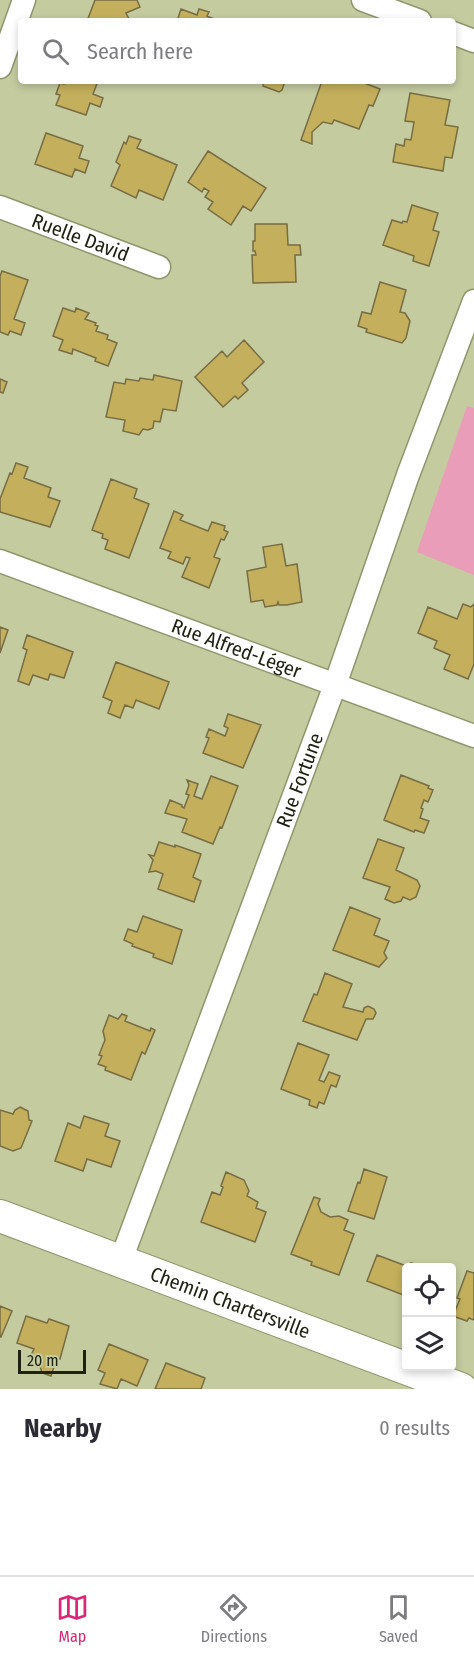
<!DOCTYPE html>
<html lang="en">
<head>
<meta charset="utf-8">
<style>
	:root { --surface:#fff; --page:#f7f7f7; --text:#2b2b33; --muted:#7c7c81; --line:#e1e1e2; --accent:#db2777 }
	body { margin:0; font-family:"Fira Sans Condensed",sans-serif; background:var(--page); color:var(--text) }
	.controls { position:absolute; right:18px; bottom:18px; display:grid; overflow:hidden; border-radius:6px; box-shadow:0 3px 9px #0003 }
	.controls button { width:54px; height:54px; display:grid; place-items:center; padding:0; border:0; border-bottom:2px solid var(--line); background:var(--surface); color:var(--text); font:30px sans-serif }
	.scale { position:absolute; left:18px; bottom:15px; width:68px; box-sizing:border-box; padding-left:6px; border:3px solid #202312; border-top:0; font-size:16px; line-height:21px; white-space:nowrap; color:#202312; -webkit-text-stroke:4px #c4cb9f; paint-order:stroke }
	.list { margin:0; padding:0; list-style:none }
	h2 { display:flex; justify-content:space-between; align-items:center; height:78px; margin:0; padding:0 24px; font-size:26px }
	h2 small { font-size:20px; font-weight:400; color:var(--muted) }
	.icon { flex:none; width:33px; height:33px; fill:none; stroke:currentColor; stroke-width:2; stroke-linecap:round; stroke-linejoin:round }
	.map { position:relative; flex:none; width:474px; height:1389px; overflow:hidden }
	.search { position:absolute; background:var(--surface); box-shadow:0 3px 9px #0003; left:18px; right:18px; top:18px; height:66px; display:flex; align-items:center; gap:15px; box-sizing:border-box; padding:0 21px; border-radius:6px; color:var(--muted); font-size:22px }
	.sheet { height:186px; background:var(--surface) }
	nav { display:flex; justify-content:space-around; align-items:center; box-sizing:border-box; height:84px; border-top:2px solid var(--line); background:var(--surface); font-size:16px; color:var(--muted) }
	nav a { display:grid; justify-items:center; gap:3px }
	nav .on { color:var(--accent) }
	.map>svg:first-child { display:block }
	.green { fill:#ea9db9 }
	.building { fill:#c4b05c; stroke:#776c43; stroke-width:1.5 }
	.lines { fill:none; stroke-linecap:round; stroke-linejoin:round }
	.street-casing { stroke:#8f966c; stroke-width:25 }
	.secondary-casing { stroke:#8f966c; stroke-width:34 }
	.street { stroke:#fff; stroke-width:22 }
	.secondary { stroke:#fff; stroke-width:32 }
	.labels { text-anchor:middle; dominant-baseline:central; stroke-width:6; stroke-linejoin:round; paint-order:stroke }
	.street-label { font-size:20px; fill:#202312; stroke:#c4cb9f }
</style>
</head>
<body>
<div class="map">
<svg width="474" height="1389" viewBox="0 0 474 1389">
	<rect width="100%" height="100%" fill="#c4cb9f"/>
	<path class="green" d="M 467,406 L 474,408 L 474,575 L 417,552 Z"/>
	<path class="building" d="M 95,0 L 137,0 L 140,7 L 126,13 L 130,21 L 87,21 Z
		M 181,9 L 197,15 L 199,9 L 209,12 L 207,16 L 219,21 L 177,21 Z
		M 65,81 L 98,81 L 93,94 L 103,98 L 100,107 L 90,103 L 86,115 L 56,105 L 60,95 L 56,94 L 60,83 L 64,84 Z
		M 263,81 L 285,81 L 282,90 L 279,92 L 263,86 Z
		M 322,81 L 359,81 L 380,89 L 373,106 L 369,105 L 359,129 L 334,120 L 332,124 L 323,122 L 312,132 L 312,144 L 301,140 Z
		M 410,93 L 450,100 L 445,125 L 458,127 L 452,158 L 445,157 L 443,171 L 393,162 L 396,144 L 404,146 L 405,139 L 411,140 L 414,122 L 405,121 Z
		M 46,133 L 83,146 L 79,158 L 89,161 L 85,173 L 75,169 L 72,177 L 35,164 Z
		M 129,136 L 141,140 L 137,148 L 177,165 L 163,200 L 139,190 L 136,198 L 111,186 L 120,165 L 116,162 L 124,142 L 126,144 Z
		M 208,151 L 266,188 L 251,211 L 243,206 L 231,225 L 208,209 L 213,202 L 205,197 L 209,191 L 204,188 L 202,192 L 188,182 Z
		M 412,205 L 438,213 L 433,230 L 439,232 L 429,266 L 413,261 L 414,256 L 383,245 L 392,220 L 402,223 L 403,221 L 407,222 Z
		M 255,224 L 287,224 L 288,245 L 300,245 L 301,255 L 295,255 L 296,282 L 253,283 L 252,255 L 256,255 L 255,251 L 253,251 L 253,241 L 255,241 Z
		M 2,271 L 28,280 L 14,319 L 25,323 L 21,335 L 10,331 L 8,335 L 0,332 L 0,276 Z
		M 380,282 L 406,290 L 400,312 L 405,313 L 410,321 L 406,338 L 402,343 L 366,332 L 367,329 L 358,326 L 362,312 L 371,314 Z
		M 63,308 L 75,312 L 76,308 L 89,313 L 85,319 L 96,323 L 95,325 L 98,326 L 96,331 L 108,335 L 107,339 L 117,343 L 108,366 L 95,361 L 96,358 L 73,349 L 72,354 L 59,350 L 63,340 L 53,336 Z
		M 244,340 L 264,362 L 242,383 L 248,390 L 238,399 L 235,396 L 223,407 L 195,377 L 222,351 L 227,357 Z
		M 154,375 L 182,381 L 176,411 L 163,409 L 160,422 L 154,421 L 153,428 L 148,430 L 143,429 L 139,435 L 123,431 L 125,420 L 106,417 L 114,382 L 125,384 L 126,379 L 139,381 L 140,378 L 153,380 Z
		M 0,379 L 7,382 L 3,393 L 0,392 Z
		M 16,463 L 28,467 L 24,478 L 51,488 L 48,497 L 60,501 L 50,527 L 0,512 L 0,499 L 10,473 L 12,474 Z
		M 111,479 L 137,489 L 134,498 L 149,504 L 129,558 L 105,549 L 108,540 L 102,538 L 103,534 L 92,530 Z
		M 174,511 L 183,515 L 180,520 L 208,531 L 212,522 L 225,526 L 224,530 L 228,532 L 224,540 L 221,539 L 214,557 L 220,559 L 209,588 L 182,577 L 190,558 L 186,557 L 183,564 L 168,558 L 171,552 L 160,548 Z
		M 282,544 L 286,566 L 297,564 L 302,602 L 287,605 L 279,605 L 278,602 L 277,605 L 265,607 L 263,600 L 251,602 L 247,571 L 266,567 L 263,547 Z
		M 463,604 L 471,607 L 474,604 L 474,664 L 468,679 L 444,669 L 450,655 L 434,648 L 437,641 L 418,633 L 428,607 L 457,619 Z
		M 0,627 L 8,630 L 0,653 Z
		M 27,635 L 73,652 L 64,678 L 50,674 L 48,680 L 33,675 L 29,685 L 18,681 L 27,650 L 23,648 Z
		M 116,662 L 169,682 L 159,709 L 136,700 L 133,708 L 125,705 L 120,718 L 108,713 L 112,701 L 103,697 Z
		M 228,714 L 261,725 L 243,768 L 203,753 L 209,738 L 206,737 L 209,729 L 225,736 L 228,728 L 224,726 Z
		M 401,775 L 429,786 L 428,788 L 433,790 L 428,802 L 424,800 L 421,808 L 423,809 L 420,818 L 429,821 L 424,833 L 415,830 L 414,832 L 384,820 Z
		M 211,776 L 238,786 L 222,828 L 220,827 L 213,844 L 182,832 L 187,819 L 165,813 L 170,800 L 182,805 L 182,807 L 184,808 L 189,795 L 186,794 L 189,785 L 187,780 L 198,784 L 194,796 L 202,799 Z
		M 378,839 L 404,848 L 396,870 L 417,880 L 420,886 L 416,897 L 410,900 L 403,897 L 401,901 L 394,903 L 385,899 L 390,887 L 363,878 Z
		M 159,842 L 175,847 L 175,845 L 201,854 L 193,877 L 201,881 L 194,902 L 158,889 L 163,874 L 156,871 L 149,872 L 153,860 L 149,855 L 154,856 Z
		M 350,907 L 380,919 L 374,935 L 389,941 L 384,953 L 387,958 L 379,967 L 333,950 Z
		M 143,916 L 182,930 L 172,964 L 153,957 L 154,954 L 132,946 L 133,944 L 124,940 L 128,929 L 137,932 Z
		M 325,973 L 352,984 L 343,1007 L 363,1012 L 364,1008 L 368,1006 L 374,1009 L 376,1013 L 373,1019 L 366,1019 L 357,1040 L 303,1021 L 314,994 L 317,995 Z
		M 122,1014 L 127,1016 L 125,1021 L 150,1031 L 151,1028 L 155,1030 L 145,1054 L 142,1052 L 131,1080 L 105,1070 L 106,1067 L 98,1064 L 102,1056 L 99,1055 L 105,1040 L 103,1031 L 109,1015 L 118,1019 Z
		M 298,1043 L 329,1055 L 319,1080 L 324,1082 L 329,1072 L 340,1076 L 336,1087 L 331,1085 L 324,1104 L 319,1102 L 317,1108 L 309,1105 L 310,1100 L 281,1089 Z
		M 20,1107 L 28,1111 L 29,1120 L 32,1121 L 21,1148 L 13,1151 L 0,1146 L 0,1110 L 13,1114 L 15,1110 Z
		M 84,1116 L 109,1124 L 105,1136 L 120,1141 L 111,1167 L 87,1159 L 83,1171 L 55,1161 L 68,1123 L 80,1128 Z
		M 364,1169 L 387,1177 L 374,1219 L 348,1211 L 358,1182 L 360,1183 Z
		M 226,1172 L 244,1180 L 249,1191 L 247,1196 L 258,1202 L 256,1208 L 266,1212 L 255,1242 L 201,1222 L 212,1192 L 220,1195 L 223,1187 L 221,1186 Z
		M 314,1197 L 320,1199 L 318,1204 L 321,1212 L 330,1217 L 339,1216 L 348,1220 L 344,1230 L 354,1234 L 339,1275 L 311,1265 L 312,1262 L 291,1254 Z
		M 377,1255 L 409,1267 L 411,1263 L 418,1265 L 417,1268 L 406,1268 L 406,1296 L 367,1281 Z
		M 467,1271 L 474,1273 L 474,1320 L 469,1318 L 467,1321 L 453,1316 L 460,1299 L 457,1298 Z
		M 0,1306 L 12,1311 L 1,1337 L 0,1337 Z
		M 26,1316 L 47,1323 L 49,1319 L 69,1326 L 60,1359 L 57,1358 L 51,1376 L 42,1373 L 39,1363 L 29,1359 L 34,1349 L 17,1343 Z
		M 109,1344 L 148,1360 L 137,1386 L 121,1379 L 117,1389 L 100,1384 L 105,1373 L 98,1370 Z
		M 166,1363 L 205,1378 L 201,1389 L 155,1389 Z"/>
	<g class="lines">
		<defs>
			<g id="street">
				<path d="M 363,0 L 420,21"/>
				<path d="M 453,33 L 474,41"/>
				<path d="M 0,67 L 24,0"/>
				<path id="s1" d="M 0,207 L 159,267"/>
				<path id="s2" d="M 0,561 L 474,736"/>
				<path id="s3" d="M 121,1260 L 335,685 L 408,475 L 474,301"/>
			</g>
			<g id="secondary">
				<path id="s4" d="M 0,1216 L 461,1389"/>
			</g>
		</defs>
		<use href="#street" class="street-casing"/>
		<use href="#secondary" class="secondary-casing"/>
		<use href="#street" class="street"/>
		<use href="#secondary" class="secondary"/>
	</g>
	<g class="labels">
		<g class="street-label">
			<text stroke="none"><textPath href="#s1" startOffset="86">Ruelle David</textPath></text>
			<text stroke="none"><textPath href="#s2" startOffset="252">Rue Alfred-Léger</textPath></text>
			<text stroke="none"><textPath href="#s3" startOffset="512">Rue Fortune</textPath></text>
			<text stroke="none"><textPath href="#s4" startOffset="246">Chemin Chartersville</textPath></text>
		</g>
	</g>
</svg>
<div class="controls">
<button><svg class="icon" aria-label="locate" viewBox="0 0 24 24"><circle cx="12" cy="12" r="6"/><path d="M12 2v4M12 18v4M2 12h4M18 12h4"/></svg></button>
<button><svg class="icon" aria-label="layers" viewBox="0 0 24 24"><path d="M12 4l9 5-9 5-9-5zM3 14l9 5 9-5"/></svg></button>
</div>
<div class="scale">20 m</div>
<div class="search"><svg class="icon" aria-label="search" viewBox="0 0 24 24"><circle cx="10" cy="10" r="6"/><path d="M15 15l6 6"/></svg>Search here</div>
</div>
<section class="sheet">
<h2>Nearby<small>0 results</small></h2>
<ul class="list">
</ul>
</section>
<nav>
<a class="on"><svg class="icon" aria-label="map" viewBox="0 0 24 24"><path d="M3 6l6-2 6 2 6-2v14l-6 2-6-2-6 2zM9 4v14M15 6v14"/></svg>Map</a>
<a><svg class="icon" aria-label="directions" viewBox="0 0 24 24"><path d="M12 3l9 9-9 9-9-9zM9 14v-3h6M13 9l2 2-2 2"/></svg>Directions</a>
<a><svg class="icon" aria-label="saved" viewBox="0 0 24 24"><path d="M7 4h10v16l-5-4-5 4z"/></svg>Saved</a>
</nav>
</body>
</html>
